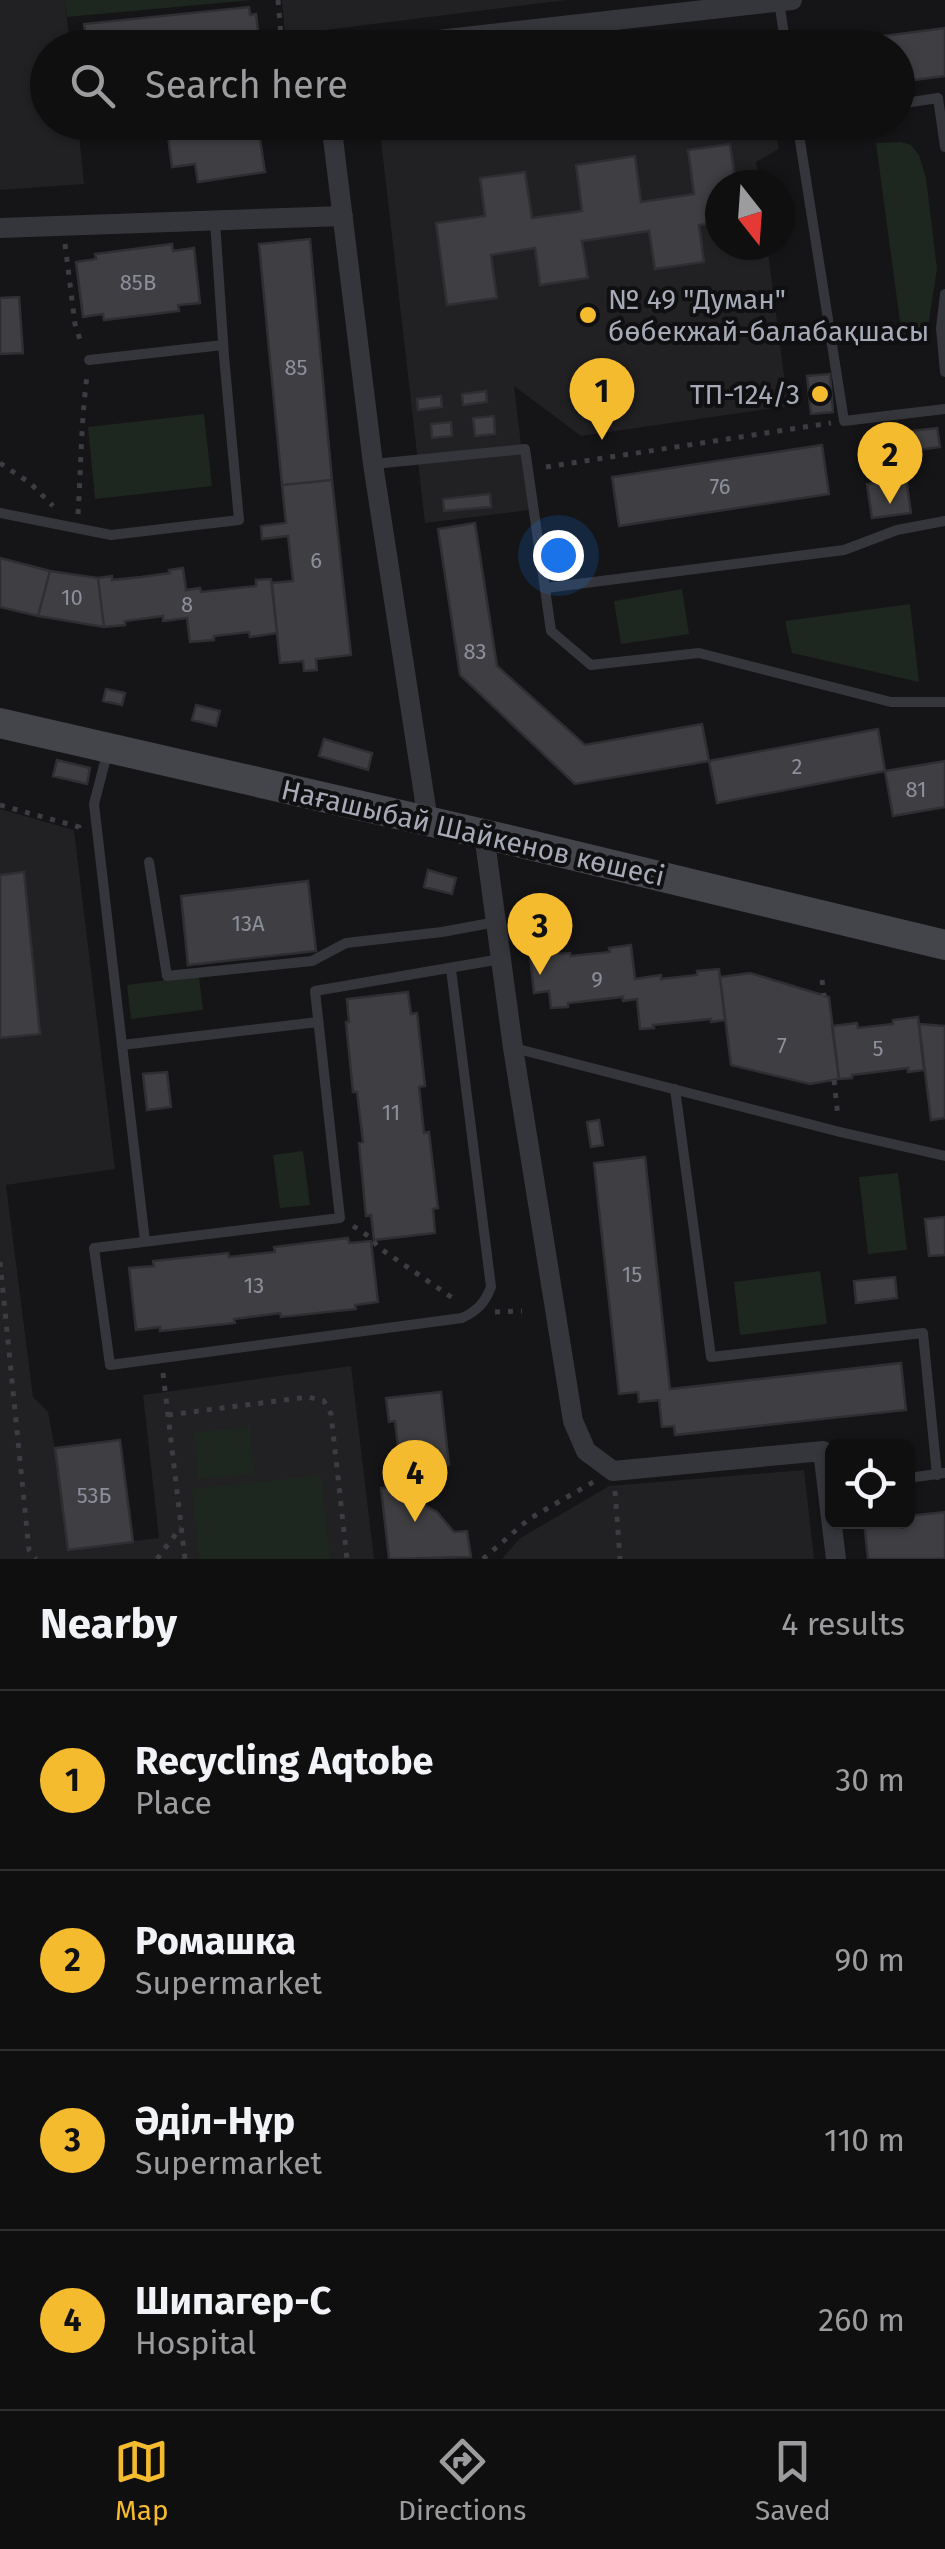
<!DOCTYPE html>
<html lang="en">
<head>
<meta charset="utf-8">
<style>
	:root { --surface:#100f10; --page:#191819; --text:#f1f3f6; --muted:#9c9c9f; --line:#302f30; --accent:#f5bb2e }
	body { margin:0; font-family:"Fira Sans",sans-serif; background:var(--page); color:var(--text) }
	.controls { position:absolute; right:30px; bottom:30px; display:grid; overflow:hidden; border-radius:15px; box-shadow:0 2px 8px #0004 }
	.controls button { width:90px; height:90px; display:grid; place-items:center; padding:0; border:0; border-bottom:2px solid var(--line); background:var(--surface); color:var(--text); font:50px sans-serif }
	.compass { position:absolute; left:705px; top:170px; width:90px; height:90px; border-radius:50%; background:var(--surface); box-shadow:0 2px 8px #0004; rotate:163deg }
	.you { position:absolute; left:558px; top:555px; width:35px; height:35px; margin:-25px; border:8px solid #fff; border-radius:50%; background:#1a73e8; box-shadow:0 0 0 15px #1a73e833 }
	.badge { display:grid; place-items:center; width:65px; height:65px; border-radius:50%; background:var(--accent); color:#111; font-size:32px; font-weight:700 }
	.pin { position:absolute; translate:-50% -82px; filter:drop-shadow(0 2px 5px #0008) }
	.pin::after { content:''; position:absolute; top:52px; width:35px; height:30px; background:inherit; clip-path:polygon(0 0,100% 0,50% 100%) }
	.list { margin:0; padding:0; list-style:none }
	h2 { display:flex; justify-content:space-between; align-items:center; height:130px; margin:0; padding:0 40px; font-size:42px }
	h2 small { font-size:32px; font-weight:400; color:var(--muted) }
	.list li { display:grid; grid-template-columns:65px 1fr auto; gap:30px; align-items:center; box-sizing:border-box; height:180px; padding:0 40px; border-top:2px solid var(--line) }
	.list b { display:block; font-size:38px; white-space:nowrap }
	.list p { margin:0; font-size:32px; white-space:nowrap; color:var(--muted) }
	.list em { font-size:32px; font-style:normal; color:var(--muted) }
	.icon { flex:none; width:55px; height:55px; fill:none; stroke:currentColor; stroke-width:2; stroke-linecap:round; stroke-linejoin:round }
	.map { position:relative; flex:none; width:945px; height:1559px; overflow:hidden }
	.search { position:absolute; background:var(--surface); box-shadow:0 2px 8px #0004; left:30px; right:30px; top:30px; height:110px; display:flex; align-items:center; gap:25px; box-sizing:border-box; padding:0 35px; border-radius:55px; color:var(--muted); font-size:38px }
	.sheet { height:850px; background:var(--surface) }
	nav { display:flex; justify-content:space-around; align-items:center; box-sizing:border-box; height:140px; border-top:2px solid var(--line); background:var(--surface); font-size:28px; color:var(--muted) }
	nav a { display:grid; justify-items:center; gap:5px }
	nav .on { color:var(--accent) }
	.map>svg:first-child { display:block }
	.built { fill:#212023 }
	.green { fill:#1e2620 }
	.building { fill:#3f3f43; stroke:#2f2e32; stroke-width:2.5 }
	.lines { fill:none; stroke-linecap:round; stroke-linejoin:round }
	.path { stroke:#3b3d42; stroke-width:5; stroke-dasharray:5 8; stroke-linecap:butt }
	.lane { stroke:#35363b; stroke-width:10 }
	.street { stroke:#35363b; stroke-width:20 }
	.secondary { stroke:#43454b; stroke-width:30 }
	.poi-dot { fill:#f5bb2e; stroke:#100f11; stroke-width:4 }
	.labels { text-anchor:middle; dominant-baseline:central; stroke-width:8; stroke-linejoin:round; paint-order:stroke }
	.number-label { font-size:22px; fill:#8c8f9a }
	.poi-label { font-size:28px; fill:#a6aab7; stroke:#100f11; text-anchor:start }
	.street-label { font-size:28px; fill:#a6aab7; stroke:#100f11 }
</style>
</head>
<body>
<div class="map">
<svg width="945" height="1559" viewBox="0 0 945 1559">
	<rect width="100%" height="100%" fill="#151416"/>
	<path class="built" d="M 0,0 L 65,0 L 70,47 L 48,48 L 48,122 L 78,123 L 84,184 L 0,190 Z
		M 282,0 L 566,0 L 285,35 Z
		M 379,123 L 774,123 L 779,149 L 756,162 L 759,185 L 720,185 L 720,245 L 767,245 L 788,406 L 581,436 L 514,386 L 529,510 L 425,523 Z
		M 0,809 L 74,830 L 115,1169 L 6,1185 L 33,1397 L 48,1412 L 55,1449 L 68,1549 L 159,1538 L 143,1395 L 351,1366 L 374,1559 L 0,1559 Z
		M 804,1470 L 814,1559 L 502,1559 L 519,1539 L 609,1486 Z"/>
	<path class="green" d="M 65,0 L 252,0 L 67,17 Z
		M 901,142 L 911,145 L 919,155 L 926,178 L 937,269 L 927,333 L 902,337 L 876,143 Z
		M 204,414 L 212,486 L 95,499 L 88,427 Z
		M 682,589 L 689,634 L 621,644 L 614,601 Z
		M 910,604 L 919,682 L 792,653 L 785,621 Z
		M 199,976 L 203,1010 L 131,1019 L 127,985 Z
		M 303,1151 L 310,1205 L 280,1208 L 273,1155 Z
		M 898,1173 L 907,1250 L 868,1254 L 859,1177 Z
		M 820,1271 L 827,1324 L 740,1335 L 734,1282 Z
		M 250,1427 L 254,1474 L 198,1479 L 194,1433 Z
		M 321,1475 L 330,1559 L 199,1559 L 192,1489 Z"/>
	<path class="building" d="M 249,7 L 250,15 L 256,14 L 260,48 L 87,48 L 84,24 Z
		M 945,28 L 945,76 L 898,82 L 898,48 L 823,48 L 822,44 Z
		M 189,122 L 250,122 L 251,128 L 258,127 L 265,172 L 198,182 L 195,164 L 172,167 L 168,136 L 191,132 Z
		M 730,144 L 736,185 L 720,185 L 720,222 L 699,225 L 704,262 L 655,269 L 649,231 L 582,241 L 588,278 L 540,285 L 535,248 L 491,255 L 497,298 L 447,305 L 436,223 L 485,216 L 480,178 L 525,172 L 532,218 L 582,211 L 576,165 L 635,156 L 641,202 L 694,194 L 688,150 Z
		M 310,239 L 332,480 L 282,485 L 259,244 Z
		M 172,244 L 173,251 L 194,248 L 200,303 L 178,305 L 179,311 L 104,320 L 103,314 L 83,317 L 76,262 L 96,259 L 95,254 Z
		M 19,297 L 23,353 L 0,354 L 0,298 Z
		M 830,374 L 833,412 L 811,414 L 807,376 Z
		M 486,391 L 487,402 L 463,405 L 462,394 Z
		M 441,396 L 442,407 L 418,410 L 417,399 Z
		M 494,416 L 495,434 L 475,436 L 473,418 Z
		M 451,422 L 452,436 L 432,438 L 431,424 Z
		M 937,428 L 940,447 L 894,453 L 892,433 Z
		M 822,445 L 829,494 L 619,526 L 612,477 Z
		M 906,478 L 911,513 L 872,518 L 867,484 Z
		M 332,480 L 351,655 L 316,659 L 317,670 L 304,671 L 303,661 L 280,663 L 272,583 L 293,581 L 288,536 L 262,539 L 261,526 L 286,523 L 282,485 Z
		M 490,494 L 491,507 L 444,511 L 443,499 Z
		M 475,523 L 497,666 L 585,745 L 702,724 L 709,761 L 575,784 L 460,675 L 438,529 Z
		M 0,558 L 50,571 L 38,616 L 0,607 Z
		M 183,568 L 186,590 L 200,588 L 201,592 L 256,586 L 256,580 L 271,579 L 277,633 L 250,637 L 249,632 L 214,636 L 214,640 L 190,642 L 187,618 L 163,621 L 163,616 L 125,621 L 125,625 L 104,627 L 98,578 L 112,576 L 112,580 L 141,577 L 170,573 L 169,570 Z
		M 50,571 L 98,578 L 104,627 L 38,616 Z
		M 106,689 L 125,693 L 122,705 L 103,701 Z
		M 196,705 L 220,711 L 216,726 L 192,720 Z
		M 878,729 L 885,771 L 717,803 L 709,761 Z
		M 324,739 L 372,753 L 368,770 L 319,756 Z
		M 57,760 L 90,768 L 87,784 L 53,776 Z
		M 945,761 L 945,807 L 893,816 L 885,771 Z
		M 428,870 L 456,878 L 452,894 L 424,887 Z
		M 24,872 L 40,1034 L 0,1038 L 0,875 Z
		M 308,881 L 316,951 L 188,965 L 181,896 Z
		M 556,929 L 559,954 L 570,953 L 571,956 L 610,952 L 609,948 L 631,945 L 635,979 L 661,975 L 661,979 L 697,975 L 697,971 L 719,969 L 725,1020 L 711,1022 L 711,1019 L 653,1025 L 654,1028 L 640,1029 L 637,999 L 623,1001 L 623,997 L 568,1003 L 568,1007 L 551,1008 L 549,991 L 534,993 L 529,947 L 544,945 L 542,930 Z
		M 750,973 L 829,997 L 839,1079 L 810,1084 L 731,1065 L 720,977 Z
		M 408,992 L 411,1014 L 417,1013 L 425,1086 L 419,1087 L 424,1133 L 429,1132 L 438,1208 L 433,1209 L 435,1233 L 374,1240 L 371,1215 L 366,1216 L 359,1143 L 363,1142 L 357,1092 L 353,1092 L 346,1022 L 349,1022 L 347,999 Z
		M 918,1017 L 924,1070 L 908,1072 L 908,1068 L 852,1075 L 852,1078 L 839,1079 L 832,1026 L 857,1023 L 858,1028 L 893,1024 L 893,1020 Z
		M 919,1024 L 945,1026 L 945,1118 L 931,1120 Z
		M 167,1072 L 171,1107 L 147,1110 L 143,1074 Z
		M 599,1120 L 603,1145 L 591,1147 L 587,1122 Z
		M 645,1157 L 670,1389 L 901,1363 L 906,1410 L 675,1435 L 674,1426 L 662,1427 L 659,1400 L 639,1402 L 638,1392 L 619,1394 L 594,1163 Z
		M 945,1217 L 945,1255 L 929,1256 L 925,1219 Z
		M 348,1238 L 349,1243 L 371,1241 L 378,1302 L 355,1305 L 356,1309 L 281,1317 L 280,1313 L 234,1319 L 235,1323 L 160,1331 L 160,1327 L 136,1330 L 129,1268 L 154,1266 L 153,1261 L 228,1253 L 229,1257 L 275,1252 L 274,1247 Z
		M 895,1277 L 897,1298 L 856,1303 L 854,1281 Z
		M 441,1392 L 449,1465 L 401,1471 L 395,1421 L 389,1422 L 386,1398 Z
		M 120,1440 L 133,1542 L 68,1550 L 55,1448 Z
		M 414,1484 L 415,1500 L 437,1512 L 454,1532 L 467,1531 L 471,1557 L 389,1559 L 381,1488 Z
		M 945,1512 L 945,1559 L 868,1559 L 864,1522 L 908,1522 L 908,1516 Z"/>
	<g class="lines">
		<path class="path" d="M 278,0 L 281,36 L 310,48
			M 65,244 L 75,324 L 82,346
			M 0,463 L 30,483 L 53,506
			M 546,467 L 831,423
			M 78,514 C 81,468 81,422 87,376
			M 0,805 L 79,827 L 79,831
			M 822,980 L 824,996
			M 834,1080 L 838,1117
			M 353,1226 L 370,1237 L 378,1247 L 457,1301
			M 0,1262 L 29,1550 L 36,1559
			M 495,1312 L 522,1311
			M 163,1373 L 185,1559
			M 168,1415 L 308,1397 L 324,1401 L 331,1414 L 347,1559
			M 615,1491 L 620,1559
			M 157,1559 L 181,1527
			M 483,1559 L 529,1519 L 595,1481"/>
		<path class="lane" d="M 779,1 L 786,48
			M 898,104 L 938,98 L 945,147
			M 797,122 L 844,421 L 945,409
			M 945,294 L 941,328 L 945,372
			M 89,360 L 223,345
			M 374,464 L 525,449 L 551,631 L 591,665 L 699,653 L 891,702 L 945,702
			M 0,513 L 111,535 L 239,520 L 224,356 L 215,221
			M 546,588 L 844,550 L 897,530 L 945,521
			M 108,750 L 94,804 L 122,1045
			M 149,862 L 167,976 L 312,961 L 346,943 L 442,932 L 496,922
			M 451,969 L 491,1287 C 485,1303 477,1311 462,1318 L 110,1365 L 94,1248 L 340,1218 L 315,991 L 501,959
			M 514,1048 L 840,1132 L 945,1156
			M 675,1089 L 711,1357 L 923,1333 L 937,1475
			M 145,1241 L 122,1045 L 318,1022
			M 908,1478 L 945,1473"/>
		<path class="street" d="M 368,48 L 792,0
			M 331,122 L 373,464 L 428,821
			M 0,228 L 343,216
			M 484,834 L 513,1048 L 573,1421 L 586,1451 L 613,1471 L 823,1451 L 836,1559"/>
		<path class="secondary" d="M 0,723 L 484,834 L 945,945"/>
	</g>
	<g class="poi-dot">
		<circle cx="588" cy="315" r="10"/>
		<circle cx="820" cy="394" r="10"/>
	</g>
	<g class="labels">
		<g class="number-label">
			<text x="138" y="282">85В</text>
			<text x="296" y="367">85</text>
			<text x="720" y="486">76</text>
			<text x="316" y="560">6</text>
			<text x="72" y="597">10</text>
			<text x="187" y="604">8</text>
			<text x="475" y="651">83</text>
			<text x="797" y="766">2</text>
			<text x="916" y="789">81</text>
			<text x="248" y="923">13А</text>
			<text x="597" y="979">9</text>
			<text x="782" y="1045">7</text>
			<text x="878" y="1048">5</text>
			<text x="391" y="1112">11</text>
			<text x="632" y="1274">15</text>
			<text x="254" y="1285">13</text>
			<text x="94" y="1495">53Б</text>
		</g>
		<g class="poi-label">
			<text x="608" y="299">№ 49 "Думан"<tspan x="608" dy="32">бөбекжай-балабақшасы</tspan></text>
			<text x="800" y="394" text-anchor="end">ТП-124/3</text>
		</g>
		<g class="street-label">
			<text transform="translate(473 833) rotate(13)">Нағашыбай Шайкенов көшесі</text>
		</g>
	</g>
</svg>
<div class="controls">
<button><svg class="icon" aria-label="locate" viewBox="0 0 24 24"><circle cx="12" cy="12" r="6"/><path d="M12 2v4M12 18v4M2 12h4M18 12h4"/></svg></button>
</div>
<svg class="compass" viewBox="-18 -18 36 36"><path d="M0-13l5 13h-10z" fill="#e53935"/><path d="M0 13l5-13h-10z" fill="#9c9c9f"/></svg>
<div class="you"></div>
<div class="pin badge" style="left:602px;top:440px">1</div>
<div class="pin badge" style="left:890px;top:504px">2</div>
<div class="pin badge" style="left:540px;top:975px">3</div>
<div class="pin badge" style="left:415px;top:1522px">4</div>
<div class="search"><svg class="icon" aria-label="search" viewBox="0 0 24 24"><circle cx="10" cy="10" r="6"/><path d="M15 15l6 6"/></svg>Search here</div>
</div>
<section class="sheet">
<h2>Nearby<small>4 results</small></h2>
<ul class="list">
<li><span class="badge">1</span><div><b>Recycling Aqtobe</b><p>Place</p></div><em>30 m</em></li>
<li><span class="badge">2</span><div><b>Ромашка</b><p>Supermarket</p></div><em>90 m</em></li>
<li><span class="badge">3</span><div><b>Әділ-Нұр</b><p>Supermarket</p></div><em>110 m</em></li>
<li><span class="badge">4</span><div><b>Шипагер-С</b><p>Hospital</p></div><em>260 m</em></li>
</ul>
</section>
<nav>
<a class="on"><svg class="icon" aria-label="map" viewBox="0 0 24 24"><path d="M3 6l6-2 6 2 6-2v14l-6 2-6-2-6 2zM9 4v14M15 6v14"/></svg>Map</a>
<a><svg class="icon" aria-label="directions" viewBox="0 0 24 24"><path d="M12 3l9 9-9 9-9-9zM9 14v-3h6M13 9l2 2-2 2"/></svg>Directions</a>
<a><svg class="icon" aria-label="saved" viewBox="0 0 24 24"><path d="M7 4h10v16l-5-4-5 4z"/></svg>Saved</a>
</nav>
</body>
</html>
